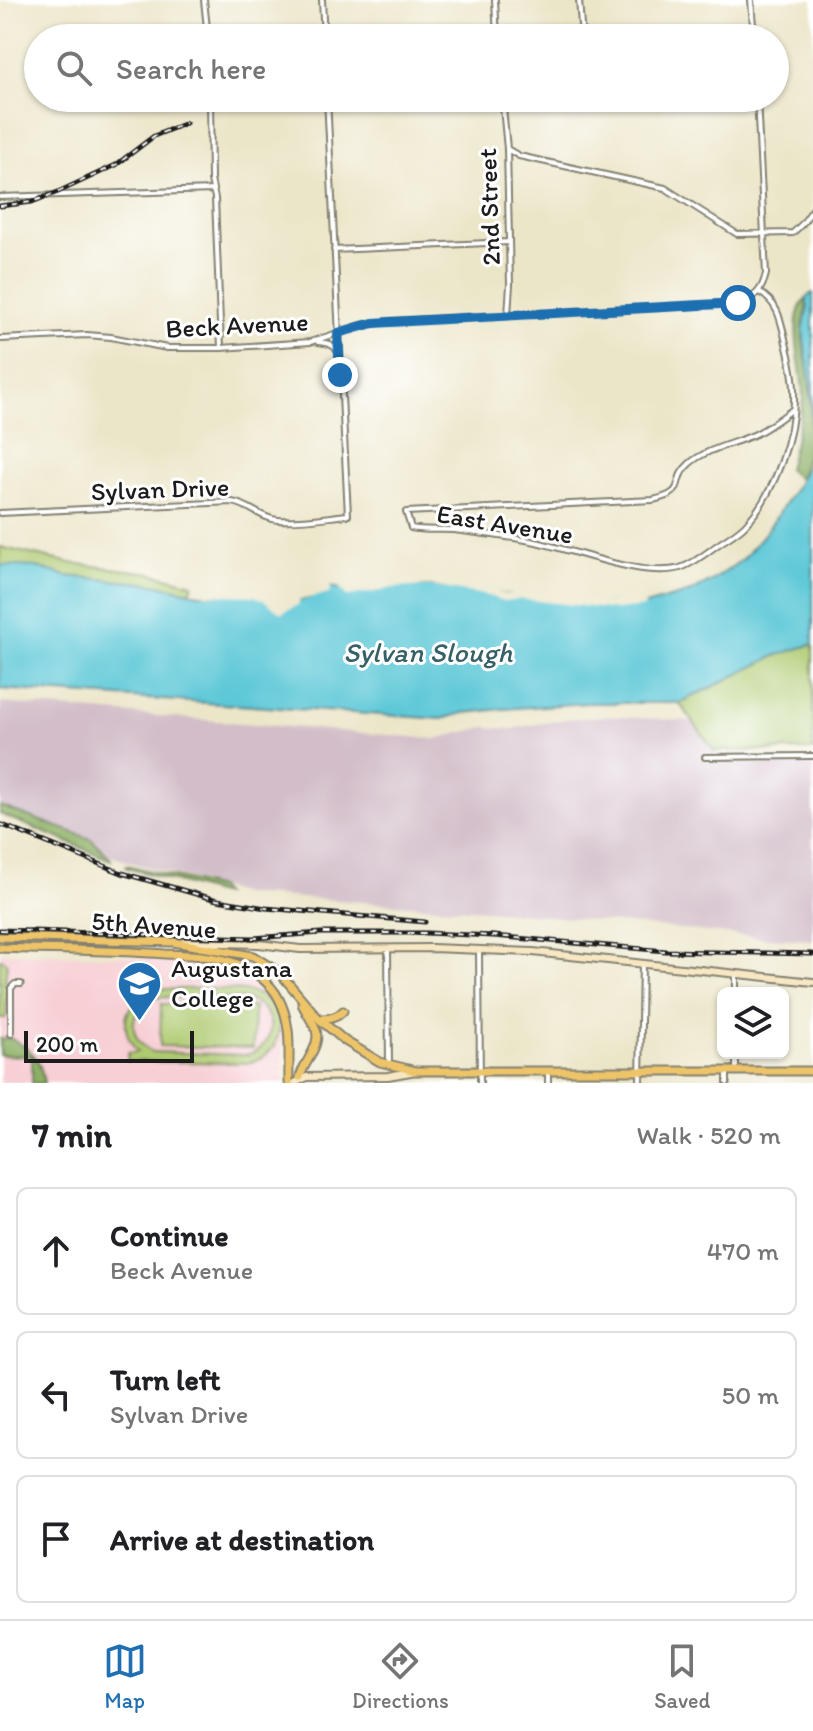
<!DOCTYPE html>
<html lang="en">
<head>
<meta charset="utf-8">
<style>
	:root { --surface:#fff; --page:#f2f2f2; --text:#202124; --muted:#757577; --line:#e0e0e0; --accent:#1f6fb2 }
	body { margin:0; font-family:Itim,sans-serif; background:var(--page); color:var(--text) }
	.controls { position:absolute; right:24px; bottom:24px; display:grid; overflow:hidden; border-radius:12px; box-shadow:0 2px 6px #0004 }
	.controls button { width:72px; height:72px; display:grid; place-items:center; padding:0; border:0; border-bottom:2px solid var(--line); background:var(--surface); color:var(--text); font:40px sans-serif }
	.scale { position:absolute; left:24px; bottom:20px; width:170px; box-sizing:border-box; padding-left:8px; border:4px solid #1c1c1c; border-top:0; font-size:22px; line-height:28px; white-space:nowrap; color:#1c1c1c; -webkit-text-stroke:6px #fff; paint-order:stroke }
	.stop { position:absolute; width:24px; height:24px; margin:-18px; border:6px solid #1f6fb2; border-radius:50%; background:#fff }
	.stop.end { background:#1f6fb2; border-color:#fff; box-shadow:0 2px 8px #0008 }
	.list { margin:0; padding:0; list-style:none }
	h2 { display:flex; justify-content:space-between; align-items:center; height:104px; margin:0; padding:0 32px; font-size:34px }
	h2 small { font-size:26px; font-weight:400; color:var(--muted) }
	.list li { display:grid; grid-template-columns:52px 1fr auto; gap:24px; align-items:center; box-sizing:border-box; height:128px; margin:0 16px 16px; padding:0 16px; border:2px solid var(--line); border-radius:12px }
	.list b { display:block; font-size:30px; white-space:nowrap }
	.list p { margin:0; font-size:26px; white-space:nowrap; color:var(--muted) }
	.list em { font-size:26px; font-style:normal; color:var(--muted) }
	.icon { flex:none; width:44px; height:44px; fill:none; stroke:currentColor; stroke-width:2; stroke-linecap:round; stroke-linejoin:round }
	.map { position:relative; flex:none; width:813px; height:1083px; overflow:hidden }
	.search { position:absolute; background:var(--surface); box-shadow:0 2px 6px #0004; left:24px; right:24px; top:24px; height:88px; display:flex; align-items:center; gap:20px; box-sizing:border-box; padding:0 28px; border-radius:44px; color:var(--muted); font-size:30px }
	.sheet { height:536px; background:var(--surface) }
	nav { display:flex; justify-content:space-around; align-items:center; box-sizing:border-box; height:112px; border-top:2px solid var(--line); background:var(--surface); font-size:22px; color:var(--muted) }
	nav a { display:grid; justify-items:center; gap:4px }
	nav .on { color:var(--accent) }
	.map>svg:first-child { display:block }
	.built { fill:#f7cfd4 }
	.industrial { fill:#d2bdc8 }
	.green { fill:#afcb71; stroke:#667446; stroke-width:2; fill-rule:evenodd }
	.forest { fill:#8baf63; stroke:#546640; stroke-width:2 }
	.water { fill:#5dc8d7; stroke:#3c727a; stroke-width:2 }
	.pier { fill:#ece6c9 }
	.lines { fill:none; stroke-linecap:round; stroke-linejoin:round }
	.street-casing { stroke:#848172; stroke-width:8 }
	.secondary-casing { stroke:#848172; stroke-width:10 }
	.primary-casing { stroke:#848172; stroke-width:11 }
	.street { stroke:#fff; stroke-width:4 }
	.secondary { stroke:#f8e7c3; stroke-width:6 }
	.primary { stroke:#eec469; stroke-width:7 }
	.rail-casing { stroke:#1c1c1c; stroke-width:5 }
	.rail { stroke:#fff; stroke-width:2; stroke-dasharray:6; stroke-linecap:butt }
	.route { stroke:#1f6fb2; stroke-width:10 }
	.labels { text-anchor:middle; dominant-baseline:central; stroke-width:6; stroke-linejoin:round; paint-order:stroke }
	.street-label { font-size:26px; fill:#1c1c1c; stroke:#fff }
	.poi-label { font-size:26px; fill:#1c1c1c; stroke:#fff; text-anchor:start }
	.water-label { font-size:28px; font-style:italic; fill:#366167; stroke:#fff }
</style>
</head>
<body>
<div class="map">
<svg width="813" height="1083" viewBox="0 0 813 1083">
	<rect width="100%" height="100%" fill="#fff"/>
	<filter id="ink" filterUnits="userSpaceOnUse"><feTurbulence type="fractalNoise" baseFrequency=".0125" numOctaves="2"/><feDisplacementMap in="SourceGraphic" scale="16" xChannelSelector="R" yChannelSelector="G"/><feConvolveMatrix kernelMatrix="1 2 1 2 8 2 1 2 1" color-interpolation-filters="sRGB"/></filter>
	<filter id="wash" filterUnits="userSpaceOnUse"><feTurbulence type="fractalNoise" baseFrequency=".006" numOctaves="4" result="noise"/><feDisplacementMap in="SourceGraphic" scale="32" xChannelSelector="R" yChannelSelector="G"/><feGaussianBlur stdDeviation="1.8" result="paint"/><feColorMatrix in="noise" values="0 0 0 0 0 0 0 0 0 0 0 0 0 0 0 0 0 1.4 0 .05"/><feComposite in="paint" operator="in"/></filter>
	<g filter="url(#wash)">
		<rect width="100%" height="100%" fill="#ece6c9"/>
		<path class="built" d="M 0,953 L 149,957 L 193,960 L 224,965 L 256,982 L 271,995 L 279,1013 L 283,1031 L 283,1083 L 0,1083 Z"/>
		<path class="industrial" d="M 0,703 L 436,739 L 485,727 L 511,729 L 566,719 L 607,716 L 693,721 L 715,751 L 716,760 L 813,760 L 813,940 L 767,938 L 499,911 L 243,894 L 120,859 L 0,806 Z"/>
		<path class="green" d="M 0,547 L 70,563 L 151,573 L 193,584 L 190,592 L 153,584 L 66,576 L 37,567 L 0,571 Z
			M 813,644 L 813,750 L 715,751 L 679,703 L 775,656 Z
			M 0,959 L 4,960 L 7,963 L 5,982 L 7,984 L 6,1018 L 0,1018 Z
			M 163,989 C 184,989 240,987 257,994 C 273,1001 282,1018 278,1035 C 274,1051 262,1060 247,1063 L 127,1061 L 128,1053 L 138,1052 C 114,1026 127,992 163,989 ZM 163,997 L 243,999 C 278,1005 280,1046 246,1055 L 152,1052 C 123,1037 130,1000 163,997 Z
			M 161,1004 L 254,1007 L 253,1048 L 160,1046 Z"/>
		<path class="forest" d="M 806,299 C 809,311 803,319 803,330 C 802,342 806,356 808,368 C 813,406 813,444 799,479 L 788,469 C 793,448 802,418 803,396 C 803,371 786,317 806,299 Z
			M 0,806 L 91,839 L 109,856 L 111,860 L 0,814 Z
			M 126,865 L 219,888 L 223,895 L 125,867 Z
			M 10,1038 C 32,1049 41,1059 44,1083 L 32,1083 L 32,1056 L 0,1055 L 0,1039 Z"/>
		<path class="water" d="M 813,293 L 813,423 L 811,389 L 803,331 L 808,307 L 806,299 L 809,295 Z
			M 813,434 L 813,644 L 775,656 L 679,703 L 587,703 L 503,709 L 464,713 L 442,719 L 0,689 L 0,565 L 37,567 L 66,576 L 153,584 L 199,594 L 241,593 L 261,596 L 282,609 C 298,601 316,596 331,587 L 341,589 L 348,594 L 394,586 L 431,586 L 532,597 L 558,602 L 645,605 L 691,592 L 712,581 L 743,559 L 766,532 L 796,487 L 807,465 Z"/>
		<path class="pier" d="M 394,582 L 431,582 L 486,589 L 505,594 L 532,593 L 559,599 L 614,603 L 644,601 L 645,607 L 616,610 L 521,599 L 504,601 L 485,595 L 431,586 L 392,588 L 381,591 L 347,596 L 341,590 L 340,585 L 349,590 Z
			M 329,583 L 332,583 L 329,593 L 300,600 L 298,605 L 281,613 L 264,600 L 254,596 L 204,594 L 202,590 L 241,589 L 261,592 L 283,605 L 298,597 L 317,591 Z"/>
	</g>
	<g filter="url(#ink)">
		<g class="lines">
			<defs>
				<path id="street" d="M 204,0 L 208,38
					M 322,0 L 324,38
					M 495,0 L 497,38
					M 579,0 L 582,38
					M 751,0 L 754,38
					M 210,98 L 211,180 L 215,198 L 221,348
					M 500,98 L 503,107 L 507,149 L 510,285 L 508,315
					M 327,107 L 507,98
					M 507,149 L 519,156 L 665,188 L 737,234 L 793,233 L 803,223 L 813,209
					M 0,197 L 213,190
					M 334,250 L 509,242
					M 759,292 C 779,303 781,322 786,343 C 790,359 794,375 794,391 C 796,433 775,494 745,525 C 737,533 726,539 716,546 C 705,554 693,564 680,568 C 640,579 568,547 526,540 C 502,536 478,533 454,530 C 440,529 425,531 411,528 L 406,512 L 653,500 C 690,492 669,482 689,464 C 704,450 732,444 751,436 C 766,430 780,419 793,409
					M 0,339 L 87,335 L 111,337 L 167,348 L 221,348 L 310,342 L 362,325 L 393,321 L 738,303 C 755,298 762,291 766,274 L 757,98
					M 318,342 C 327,343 334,344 338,352
					M 0,513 L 232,502 C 249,504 261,519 278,520 C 300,522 326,517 348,515 L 327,98
					M 705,757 L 813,756
					M 388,948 L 389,1065
					M 479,950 L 480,1083
					M 736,993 L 736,975
					M 11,1034 L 11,988 L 15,984 L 21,984
					M 736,1053 L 736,1071
					M 727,1071 L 727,1083
					M 548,1072 L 548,1083
					M 640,1083 L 642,963"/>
				<path id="secondary" d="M 184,942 L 259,944 L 300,949 L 432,948 L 533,952 L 813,982
					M 295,1083 L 307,1077 L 388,1076 L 416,1071"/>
				<path id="primary" d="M 0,937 L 173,942 L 253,956 L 280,973 L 319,1019 L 345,1041 L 380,1062 L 416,1071 L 813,1071
					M 0,948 C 55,950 110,950 165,954 C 187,955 211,955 232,962 C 250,968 270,981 279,999 C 293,1026 288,1054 289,1083
					M 320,1019 C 329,1019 337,1018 343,1011
					M 300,1077 C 304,1061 323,1045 315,1027 C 311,1020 306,1012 302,1004"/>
			</defs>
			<use href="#street" class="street-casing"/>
			<use href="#secondary" class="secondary-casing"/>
			<use href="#primary" class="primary-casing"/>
			<use href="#street" class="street"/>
			<use href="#secondary" class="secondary"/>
			<use href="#primary" class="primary"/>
			<defs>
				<path id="rail" d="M 0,206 L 32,202 L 58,192 L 116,165 L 154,136 L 186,123
					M 0,824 L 122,873 L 217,900 L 266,908 L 425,922
					M 0,930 L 253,938 L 321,933 L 426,933 L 494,936 L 666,951 L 813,954"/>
			</defs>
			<use href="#rail" class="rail-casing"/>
			<use href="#rail" class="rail"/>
		</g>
	</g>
	<g class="lines" filter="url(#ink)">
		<path class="route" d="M 340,375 L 338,333 L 373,323 L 738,303"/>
	</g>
	<defs>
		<symbol id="university-pin" viewBox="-11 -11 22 30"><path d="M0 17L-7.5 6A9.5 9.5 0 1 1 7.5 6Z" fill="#1f6fb2" stroke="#fff"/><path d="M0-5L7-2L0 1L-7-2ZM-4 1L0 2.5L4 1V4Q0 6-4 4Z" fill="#fff"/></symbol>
	</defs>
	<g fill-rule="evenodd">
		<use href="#university-pin" x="114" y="958" width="51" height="69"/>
	</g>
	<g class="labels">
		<g class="street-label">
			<text transform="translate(489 207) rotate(-92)">2nd Street</text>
			<text transform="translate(237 325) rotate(-3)">Beck Avenue</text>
			<text transform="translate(160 489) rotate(-2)">Sylvan Drive</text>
			<text transform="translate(505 524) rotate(9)">East Avenue</text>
			<text transform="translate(154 925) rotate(4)">5th Avenue</text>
		</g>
		<g class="poi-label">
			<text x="171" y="968">Augustana<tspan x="171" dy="30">College</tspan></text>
		</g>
		<g class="water-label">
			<text x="428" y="652">Sylvan Slough</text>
		</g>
	</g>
</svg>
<div class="controls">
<button><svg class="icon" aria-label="layers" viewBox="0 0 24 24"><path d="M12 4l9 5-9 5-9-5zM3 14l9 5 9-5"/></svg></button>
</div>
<div class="scale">200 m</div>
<div class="stop" style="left:738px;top:303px"></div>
<div class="stop end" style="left:340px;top:375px"></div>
<div class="search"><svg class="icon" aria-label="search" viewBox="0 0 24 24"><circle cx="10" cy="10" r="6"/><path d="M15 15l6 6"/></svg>Search here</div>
</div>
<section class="sheet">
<h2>7 min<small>Walk · 520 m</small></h2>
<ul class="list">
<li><svg class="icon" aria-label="ahead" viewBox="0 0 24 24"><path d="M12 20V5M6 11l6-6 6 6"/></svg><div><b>Continue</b><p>Beck Avenue</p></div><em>470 m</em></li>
<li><svg class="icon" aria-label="left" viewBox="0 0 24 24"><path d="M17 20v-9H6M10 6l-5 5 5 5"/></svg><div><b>Turn left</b><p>Sylvan Drive</p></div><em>50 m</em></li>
<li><svg class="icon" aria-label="arrive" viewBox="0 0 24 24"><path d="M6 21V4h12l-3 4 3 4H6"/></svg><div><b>Arrive at destination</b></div></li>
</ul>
</section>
<nav>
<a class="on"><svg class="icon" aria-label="map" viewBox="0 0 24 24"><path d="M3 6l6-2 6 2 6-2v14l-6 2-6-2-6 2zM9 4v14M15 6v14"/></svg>Map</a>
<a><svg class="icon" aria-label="directions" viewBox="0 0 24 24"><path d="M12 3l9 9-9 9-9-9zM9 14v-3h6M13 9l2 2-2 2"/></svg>Directions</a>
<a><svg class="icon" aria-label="saved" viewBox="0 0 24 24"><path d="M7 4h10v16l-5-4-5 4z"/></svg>Saved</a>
</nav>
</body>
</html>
